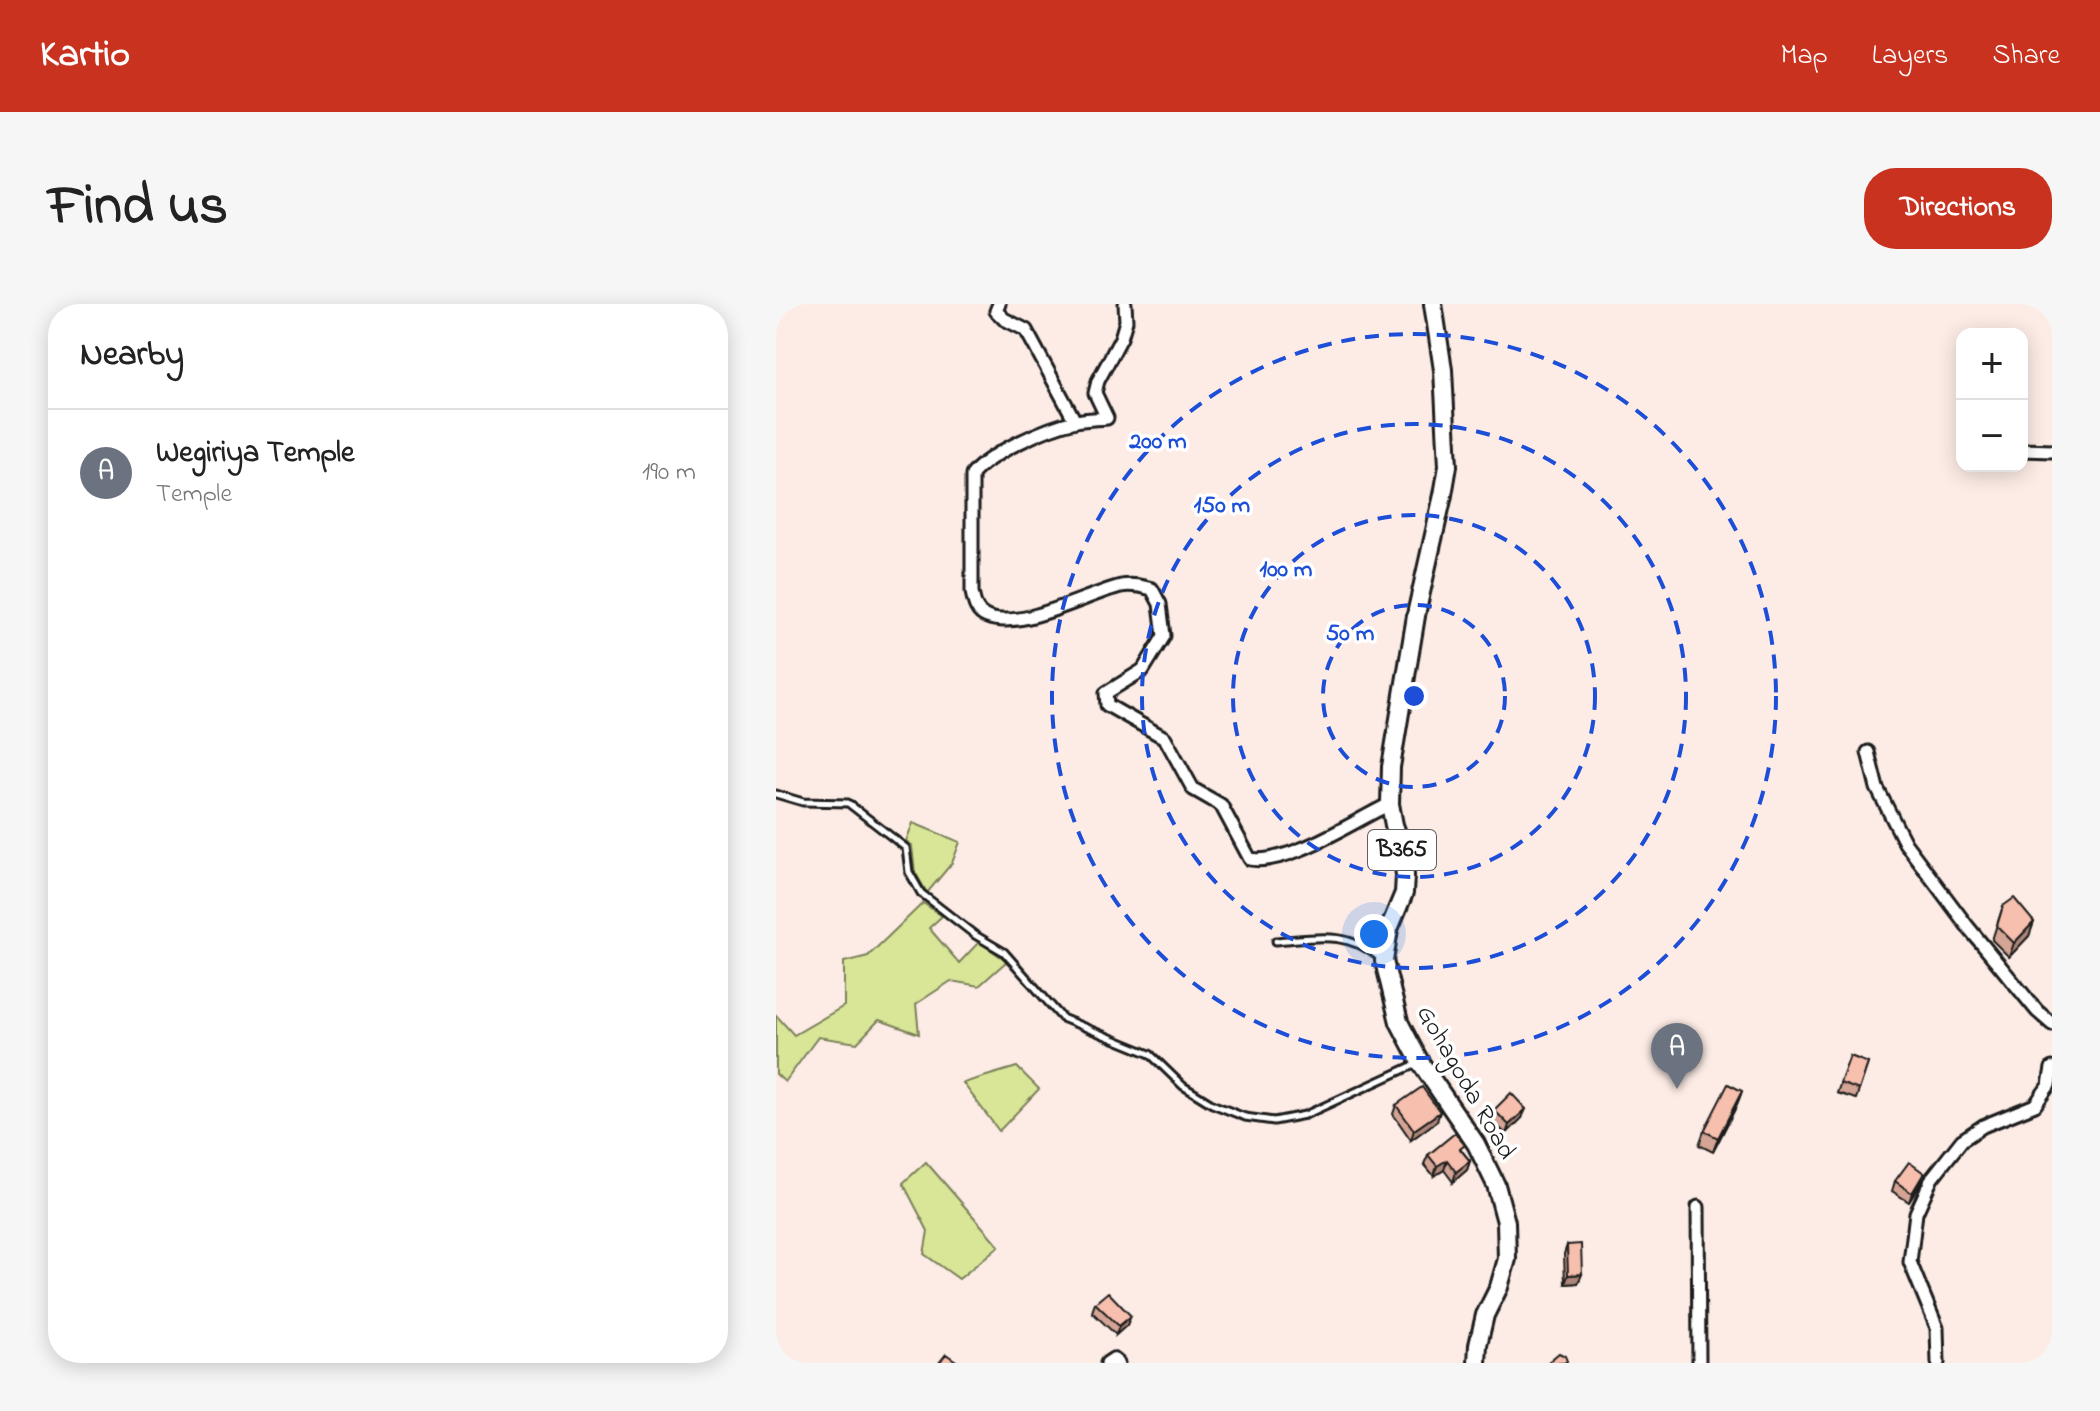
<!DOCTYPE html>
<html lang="en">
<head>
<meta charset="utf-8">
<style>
	:root { --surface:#fff; --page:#f6f6f6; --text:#222; --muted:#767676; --line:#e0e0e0; --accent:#c8321e }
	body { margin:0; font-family:"Indie Flower",sans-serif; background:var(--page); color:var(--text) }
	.controls { position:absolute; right:24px; top:24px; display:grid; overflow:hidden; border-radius:16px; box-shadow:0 4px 20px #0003 }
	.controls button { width:72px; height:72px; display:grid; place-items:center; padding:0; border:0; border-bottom:2px solid var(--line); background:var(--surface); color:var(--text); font:40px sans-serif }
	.you { position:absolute; left:598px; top:630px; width:28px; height:28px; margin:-20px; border:6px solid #fff; border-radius:50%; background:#1a73e8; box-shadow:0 0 0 12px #1a73e833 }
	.badge { display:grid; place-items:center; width:52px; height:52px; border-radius:50%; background:var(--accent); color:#fff; font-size:26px; font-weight:700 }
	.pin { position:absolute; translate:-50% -66px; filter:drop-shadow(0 2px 4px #0008) }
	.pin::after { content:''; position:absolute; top:42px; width:28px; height:24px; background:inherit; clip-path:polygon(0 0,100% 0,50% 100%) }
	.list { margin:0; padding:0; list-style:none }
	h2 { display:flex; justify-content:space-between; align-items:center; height:104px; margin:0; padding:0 32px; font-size:34px }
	h2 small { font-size:26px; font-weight:400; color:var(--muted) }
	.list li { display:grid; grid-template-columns:52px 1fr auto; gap:24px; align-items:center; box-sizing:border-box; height:128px; padding:0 32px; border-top:2px solid var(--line) }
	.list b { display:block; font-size:30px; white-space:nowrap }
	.list p { margin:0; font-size:26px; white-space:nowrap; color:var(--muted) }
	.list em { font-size:26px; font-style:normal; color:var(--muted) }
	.map { position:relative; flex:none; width:1276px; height:1059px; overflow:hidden; border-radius:32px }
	header { display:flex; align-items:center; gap:48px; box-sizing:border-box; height:112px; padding:0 40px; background:var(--accent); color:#fff }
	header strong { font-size:38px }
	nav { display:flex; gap:44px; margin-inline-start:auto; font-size:28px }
	.intro { display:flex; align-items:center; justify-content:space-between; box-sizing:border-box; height:192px; padding:0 48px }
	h1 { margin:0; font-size:56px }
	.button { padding:20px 36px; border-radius:32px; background:var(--accent); color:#fff; font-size:28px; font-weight:700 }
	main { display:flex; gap:48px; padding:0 48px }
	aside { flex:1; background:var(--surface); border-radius:32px; box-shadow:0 4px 20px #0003 }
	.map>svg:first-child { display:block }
	.green { fill:#d9e597; stroke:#7a805a; stroke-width:2 }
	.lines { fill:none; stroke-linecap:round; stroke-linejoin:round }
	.service-casing { stroke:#1c1c1c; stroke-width:11 }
	.minor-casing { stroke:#1c1c1c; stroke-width:17 }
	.primary-casing { stroke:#1c1c1c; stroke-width:22 }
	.service { stroke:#fff; stroke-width:5 }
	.minor { stroke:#fff; stroke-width:11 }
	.primary { stroke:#fff; stroke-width:16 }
	.wall { fill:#d4a495; stroke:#1c1c1c; stroke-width:2 }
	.shaded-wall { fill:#ad8679; stroke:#1c1c1c; stroke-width:2 }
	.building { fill:#f7bfad; stroke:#1c1c1c; stroke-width:2 }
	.ring { fill:none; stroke:#1d4ed8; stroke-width:4; stroke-dasharray:14 10 }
	.labels { text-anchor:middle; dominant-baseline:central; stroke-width:7; stroke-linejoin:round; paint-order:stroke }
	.shield { fill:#fff; stroke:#606060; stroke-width:2 }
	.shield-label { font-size:24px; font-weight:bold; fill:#1c1c1c }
	.street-label { font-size:26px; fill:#1c1c1c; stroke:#fff }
	.centre { fill:#1d4ed8; stroke:#fff; stroke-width:4 }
	.ring-label { font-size:24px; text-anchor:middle; font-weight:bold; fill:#1d4ed8; stroke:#fff; stroke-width:7; stroke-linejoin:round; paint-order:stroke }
</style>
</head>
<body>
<header>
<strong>Kartio</strong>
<nav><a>Map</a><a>Layers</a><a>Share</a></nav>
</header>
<div class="intro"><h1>Find us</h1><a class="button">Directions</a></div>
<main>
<aside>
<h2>Nearby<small></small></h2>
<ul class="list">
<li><span class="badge" style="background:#6b7280">A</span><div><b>Wegiriya Temple</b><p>Temple</p></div><em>190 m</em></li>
</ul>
</aside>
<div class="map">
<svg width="1276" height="1059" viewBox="0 0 1276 1059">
	<rect width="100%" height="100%" fill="#fdece6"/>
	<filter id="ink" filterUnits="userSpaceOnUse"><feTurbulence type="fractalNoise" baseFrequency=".0125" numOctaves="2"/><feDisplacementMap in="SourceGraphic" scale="16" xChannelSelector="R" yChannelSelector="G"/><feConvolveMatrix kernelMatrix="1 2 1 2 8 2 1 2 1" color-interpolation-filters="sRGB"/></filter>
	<g filter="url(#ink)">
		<path class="green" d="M 137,519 L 184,538 L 176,559 L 151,589 L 139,568 L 136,542 L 130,537 Z
			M 147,599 L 166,612 L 153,624 L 183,659 L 203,638 L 231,657 L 203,682 L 175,677 L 140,700 L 143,730 L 103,716 L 81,739 L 42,733 L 9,778 L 0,770 L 0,711 L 18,731 L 68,702 L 68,658 L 92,652 Z
			M 241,763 L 263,785 L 223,827 L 187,779 Z
			M 150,858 L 223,942 L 183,975 L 148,950 L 152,927 L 127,879 Z"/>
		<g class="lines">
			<defs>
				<path id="service" d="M 0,490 L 27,498 L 72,499 L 130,544 L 133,568 L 145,589 L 199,631 L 228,648 L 286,714 L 374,750 L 407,782 L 436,800 L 469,813 L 498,817 L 529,811 L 640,760
					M 500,637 C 540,634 571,626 604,654"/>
				<path id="minor" d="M 223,0 L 220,7 L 228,15 L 250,26 L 299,117
					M 349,0 L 350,17 L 345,34 L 322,77 L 319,89 L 331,114 C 321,115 310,115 300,117 C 272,123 213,149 196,171 L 196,288 C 198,298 200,309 211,313 C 245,327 311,290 345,282 C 356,280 365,282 376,285 L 384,300 L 388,332 L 367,366 L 330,389 L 331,401 L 389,434 L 417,485 L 445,501 L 474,555 C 512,562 579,516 614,500
					M 1246,146 L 1276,147
					M 1092,448 L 1101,484 L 1129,539 L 1192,623 L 1261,707 L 1276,720
					M 922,903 L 923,1059
					M 331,1059 L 337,1055 L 342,1059
					M 1162,1059 L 1161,1024 L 1134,958 L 1140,909 L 1156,874 L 1186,836 L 1207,822 L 1259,801 L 1273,781 L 1276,764"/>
				<path id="primary" d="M 657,0 L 667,66 L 672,162 L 667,191 L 641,306 L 615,463 L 614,500 L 618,521 L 625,540 L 629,571 L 628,589 L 613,625 L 608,657 L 623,718 L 644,758 L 700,840 L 720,881 L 730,918 L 731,955 L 723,983 L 709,1011 L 702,1041 L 701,1059"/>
			</defs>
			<use href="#service" class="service-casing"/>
			<use href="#minor" class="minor-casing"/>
			<use href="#primary" class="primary-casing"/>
			<use href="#service" class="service"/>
			<use href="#minor" class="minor"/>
			<use href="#primary" class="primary"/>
		</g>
		<path class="wall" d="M 1227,602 L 1258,618 L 1253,632 L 1233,653 L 1216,636 Z
			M 1074,752 L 1092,759 L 1080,795 L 1061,789 Z
			M 966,787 L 961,801 L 937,848 L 923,841 L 928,827 Z
			M 620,801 L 661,817 L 635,836 L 617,810 Z
			M 718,806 L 746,814 L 730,830 L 715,816 Z
			M 687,848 L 694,857 L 691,866 L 677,878 L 668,866 L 658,872 L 648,860 L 652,851 Z
			M 1119,877 L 1145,878 L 1133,898 L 1116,887 Z
			M 791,941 L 806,970 L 802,979 L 789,980 L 788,950 Z
			M 319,999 L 351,1021 L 340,1031 L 316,1008 Z"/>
		<path class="shaded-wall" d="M 1258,618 L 1253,632 L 1233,653 L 1238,639 Z
			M 966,787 L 961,801 L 937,848 L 942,834 Z
			M 750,805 L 746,814 L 730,830 L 733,821 Z
			M 664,808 L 661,817 L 635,836 L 638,826 Z
			M 671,856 L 668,866 L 658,872 L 661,862 Z
			M 694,857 L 691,866 L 677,878 L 680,868 Z
			M 1148,869 L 1145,878 L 1133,898 L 1136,889 Z
			M 806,970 L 802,979 L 789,980 L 792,971 Z
			M 355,1012 L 351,1021 L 340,1031 L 343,1022 Z"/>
		<path class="building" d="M 1238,594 L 1258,618 L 1238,639 L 1221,622 L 1227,602 Z
			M 1074,752 L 1092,759 L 1083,786 L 1064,779 Z
			M 952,780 L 966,787 L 942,834 L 928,827 Z
			M 646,783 L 664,808 L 638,826 L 620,801 Z
			M 735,789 L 750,805 L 733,821 L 718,806 Z
			M 679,829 L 689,841 L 684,845 L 694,857 L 680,868 L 671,856 L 661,862 L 652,851 Z
			M 1133,858 L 1148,869 L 1136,889 L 1119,877 Z
			M 805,940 L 806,970 L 792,971 L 791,941 Z
			M 332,988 L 355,1012 L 343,1022 L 319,999 Z
			M 783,1049 L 789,1052 L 791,1057 L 788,1059 L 771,1059 Z
			M 170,1050 L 183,1059 L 163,1059 Z"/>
	</g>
	<g class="ring">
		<circle cx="638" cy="392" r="91"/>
		<circle cx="638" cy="392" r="181"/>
		<circle cx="638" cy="392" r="272"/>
		<circle cx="638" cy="392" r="362"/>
	</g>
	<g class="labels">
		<rect class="shield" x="592" y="526" width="68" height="40" rx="6"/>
		<g class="shield-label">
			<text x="626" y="546">B365</text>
		</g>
		<g class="street-label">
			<text transform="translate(689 779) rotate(60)">Gohagoda Road</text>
		</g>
	</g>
	<circle cx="638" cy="392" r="12" class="centre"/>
	<g class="ring-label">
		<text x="382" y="144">200 m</text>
		<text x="446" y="208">150 m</text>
		<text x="510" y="272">100 m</text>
		<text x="574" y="336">50 m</text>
	</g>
</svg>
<div class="controls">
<button>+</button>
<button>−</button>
</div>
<div class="you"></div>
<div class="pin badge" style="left:901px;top:785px;background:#6b7280">A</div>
</div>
</main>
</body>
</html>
